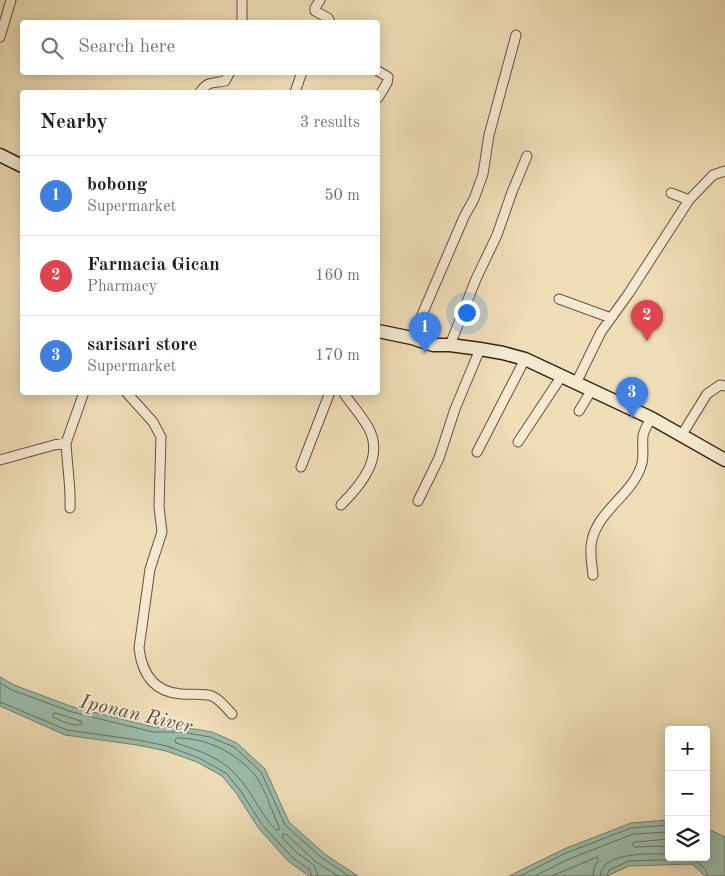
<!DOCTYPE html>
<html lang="en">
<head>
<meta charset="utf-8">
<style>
	:root { --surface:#fff; --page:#f6f6f6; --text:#202124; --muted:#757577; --line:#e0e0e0; --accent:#8f2418 }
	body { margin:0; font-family:"Old Standard TT",serif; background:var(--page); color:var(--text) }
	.controls { position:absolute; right:15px; bottom:15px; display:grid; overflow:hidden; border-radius:5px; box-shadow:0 2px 12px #0003 }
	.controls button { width:45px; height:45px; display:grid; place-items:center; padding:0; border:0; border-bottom:1px solid var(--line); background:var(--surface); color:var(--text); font:25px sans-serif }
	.you { position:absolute; left:466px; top:312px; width:18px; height:18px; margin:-12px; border:4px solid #fff; border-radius:50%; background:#1a73e8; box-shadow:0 0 0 8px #1a73e833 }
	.badge { display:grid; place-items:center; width:32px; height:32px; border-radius:50%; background:var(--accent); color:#fff; font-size:16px; font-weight:700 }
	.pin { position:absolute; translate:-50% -41px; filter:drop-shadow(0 1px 2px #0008) }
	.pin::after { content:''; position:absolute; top:26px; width:18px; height:15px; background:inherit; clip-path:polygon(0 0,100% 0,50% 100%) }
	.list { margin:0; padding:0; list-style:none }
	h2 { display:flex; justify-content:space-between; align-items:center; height:65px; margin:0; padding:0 20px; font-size:21px }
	h2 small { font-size:16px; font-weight:400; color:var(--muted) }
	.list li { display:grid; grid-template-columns:32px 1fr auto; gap:15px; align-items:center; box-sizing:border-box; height:80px; padding:0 20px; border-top:1px solid var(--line) }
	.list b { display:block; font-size:19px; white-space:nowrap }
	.list p { margin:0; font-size:16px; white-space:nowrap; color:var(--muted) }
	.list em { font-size:16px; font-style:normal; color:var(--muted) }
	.icon { flex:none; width:28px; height:28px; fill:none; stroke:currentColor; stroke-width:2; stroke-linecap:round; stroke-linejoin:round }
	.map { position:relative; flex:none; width:725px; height:876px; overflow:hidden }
	.search { position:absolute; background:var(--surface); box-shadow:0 2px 12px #0003; left:20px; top:20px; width:360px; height:55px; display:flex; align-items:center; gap:12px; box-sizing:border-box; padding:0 18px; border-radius:5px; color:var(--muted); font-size:19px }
	.panel { position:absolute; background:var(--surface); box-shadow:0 2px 12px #0003; left:20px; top:90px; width:360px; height:305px; border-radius:5px }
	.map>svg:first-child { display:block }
	.water { fill:#9bbcaa; stroke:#737f6e }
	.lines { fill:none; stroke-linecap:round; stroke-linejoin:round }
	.shore { stroke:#6a705e; stroke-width:1 }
	.street-casing { stroke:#66523c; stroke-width:11 }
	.secondary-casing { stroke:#382413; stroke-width:15 }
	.street { stroke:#f5ead1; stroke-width:9 }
	.secondary { stroke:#f5ead1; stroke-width:12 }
	.labels { text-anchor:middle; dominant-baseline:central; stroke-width:4; stroke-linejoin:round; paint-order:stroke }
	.water-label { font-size:20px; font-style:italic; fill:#565240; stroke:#f5ead1 }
</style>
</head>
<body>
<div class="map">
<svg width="725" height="876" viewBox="0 0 725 876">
	<rect width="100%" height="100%" fill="#f0deb8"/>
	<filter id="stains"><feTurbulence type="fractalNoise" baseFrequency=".004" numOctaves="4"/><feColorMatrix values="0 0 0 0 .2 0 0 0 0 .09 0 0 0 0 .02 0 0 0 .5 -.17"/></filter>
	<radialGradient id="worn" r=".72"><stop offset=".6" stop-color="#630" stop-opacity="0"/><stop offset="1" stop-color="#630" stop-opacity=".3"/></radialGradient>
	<path class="water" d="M 0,677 L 14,685 L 73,707 L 154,727 L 182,727 L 212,732 L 237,743 L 265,769 L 289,822 L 326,855 L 358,876 L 309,876 L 289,862 L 259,829 L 236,793 L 222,776 L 197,762 L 166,751 L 137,745 L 65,735 L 0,706 Z
		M 669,820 L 669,857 L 706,857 L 706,828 L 725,837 L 725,876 L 705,876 L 692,864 L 629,866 L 607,876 L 509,876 L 564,849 L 631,823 Z"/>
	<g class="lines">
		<path class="shore" d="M 0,683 L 12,690 L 72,712 L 153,732 L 182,732 L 210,737 L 234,747 L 261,772 L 285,825 L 322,858 L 349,876
			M 0,702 L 67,730 L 138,740 L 167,746 L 199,758 L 226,773 L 240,790 L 263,826 L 293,858 L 310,870 L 311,876
			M 56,713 L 81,721 L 82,724 C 73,727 62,721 53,717 L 53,714 Z
			M 177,738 C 207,738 235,752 255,775 C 265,788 272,812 279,827 L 279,830 L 276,830 C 258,812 249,784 229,768 C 214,755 194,749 176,743 L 175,740 Z
			M 669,839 L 635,842 L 632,844 L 634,847 L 669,846
			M 318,876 L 314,865 L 297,853 L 282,837 L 283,834 L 286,834 L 316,862 L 338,876
			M 520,876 L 566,853 L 631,828 L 669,825
			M 535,876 L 569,859 L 633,834 L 669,832
			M 552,876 L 597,857 L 599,860 L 594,867 L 593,876
			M 600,876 C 602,851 651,854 669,854
			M 607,876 L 609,870 L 629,861 L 692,859 C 698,861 707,869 708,876"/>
		<defs>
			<path id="street" d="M 320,0 L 315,8 L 315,11 L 328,18 L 330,22
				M 242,22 L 242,0
				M 0,37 L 11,0
				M 378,71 L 388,77 L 387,83 L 378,98
				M 200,92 C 209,80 212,84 225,81 L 230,72
				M 295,92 L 302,72
				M 671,193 L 689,200
				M 559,299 L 611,318
				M 412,338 L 464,217 L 474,199 L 483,174 L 489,135 L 516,35
				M 450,345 L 476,279 L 497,235 L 512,192 L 527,156
				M 576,383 L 601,332 L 629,293 L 689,200 L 713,175 L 725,171
				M 126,392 L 153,422 L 161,437 L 159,507 L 162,532 L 150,569 L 139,648 C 142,674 154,692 181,694 C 192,695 202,693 212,696 C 221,700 226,708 232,714
				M 579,411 L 591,391
				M 681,436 L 707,394 L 720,385 L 725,386
				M 518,442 L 561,377
				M 66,443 C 67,465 71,486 70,508
				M 477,452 L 525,359
				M 0,460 L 54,445 L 66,443 L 84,392
				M 301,467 L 330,392
				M 418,501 L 439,458 L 455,409 L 480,349
				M 341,505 C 361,485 385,457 368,427 C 361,415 351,404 343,392
				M 593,575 C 592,564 589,552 592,540 C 599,509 634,494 642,463 C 644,454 642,445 643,436 C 644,430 648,424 651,418"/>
			<path id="secondary" d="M 0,155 L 22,166
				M 378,331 L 412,338 L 433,345 L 450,345 L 480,349 L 503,353 L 525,359 L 651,418 L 725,460"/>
		</defs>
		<use href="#street" class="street-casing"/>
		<use href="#secondary" class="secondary-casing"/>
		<use href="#street" class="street"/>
		<use href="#secondary" class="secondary"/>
	</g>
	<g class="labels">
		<g class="water-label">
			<text transform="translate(136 715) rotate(13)">Iponan River</text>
		</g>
	</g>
	<rect width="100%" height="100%" filter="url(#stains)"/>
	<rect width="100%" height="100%" fill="url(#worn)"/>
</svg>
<div class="controls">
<button>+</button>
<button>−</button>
<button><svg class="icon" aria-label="layers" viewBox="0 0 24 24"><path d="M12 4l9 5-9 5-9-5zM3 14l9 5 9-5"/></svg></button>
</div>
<div class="you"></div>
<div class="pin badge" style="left:425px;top:353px;background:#3f7fe0">1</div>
<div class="pin badge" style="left:647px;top:341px;background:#e0444e">2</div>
<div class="pin badge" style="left:632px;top:418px;background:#3f7fe0">3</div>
<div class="search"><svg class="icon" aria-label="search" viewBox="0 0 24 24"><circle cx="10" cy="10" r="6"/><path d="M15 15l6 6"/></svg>Search here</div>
<section class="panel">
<h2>Nearby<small>3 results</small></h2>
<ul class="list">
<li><span class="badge" style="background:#3f7fe0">1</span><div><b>bobong</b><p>Supermarket</p></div><em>50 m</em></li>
<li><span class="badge" style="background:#e0444e">2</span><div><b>Farmacia Gican</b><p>Pharmacy</p></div><em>160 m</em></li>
<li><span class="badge" style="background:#3f7fe0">3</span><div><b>sarisari store</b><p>Supermarket</p></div><em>170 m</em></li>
</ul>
</section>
</div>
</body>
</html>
